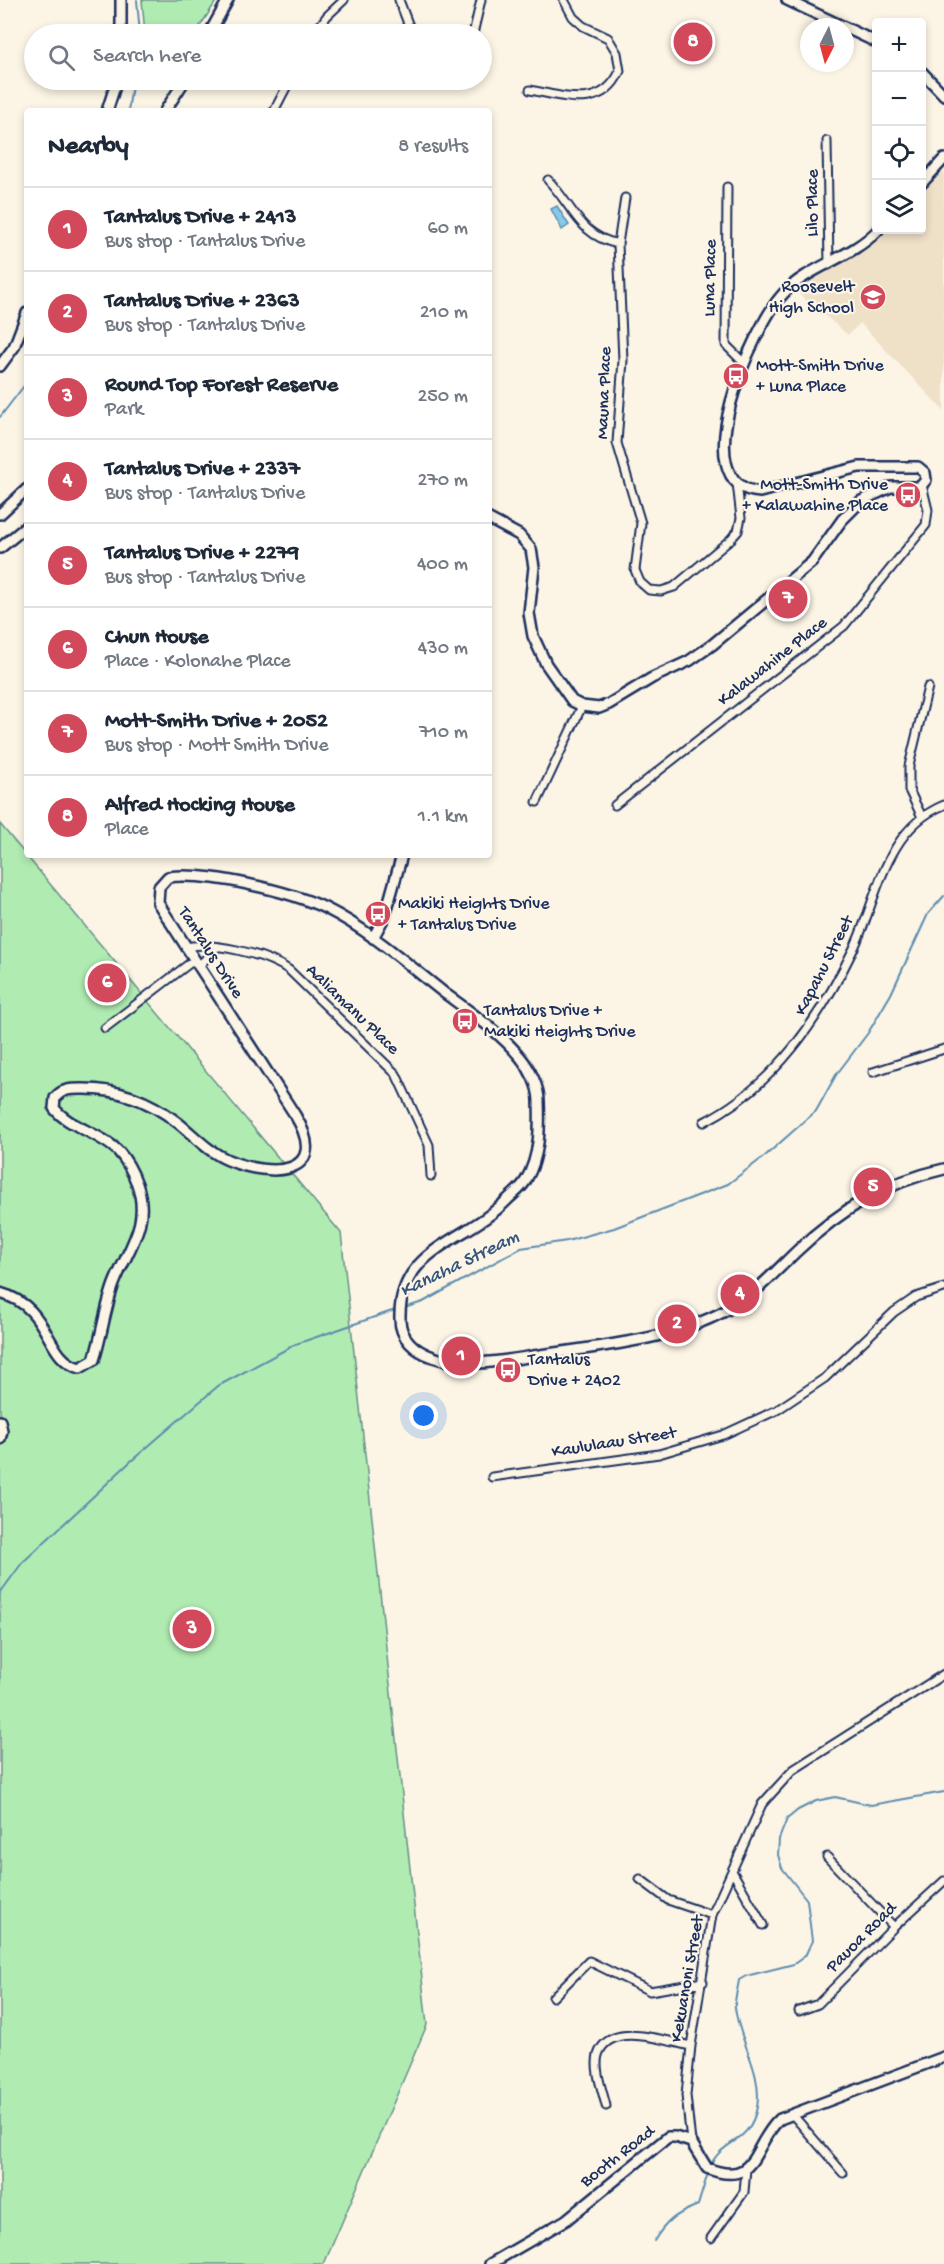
<!DOCTYPE html>
<html lang="en">
<head>
<meta charset="utf-8">
<style>
	:root { --surface:#fff; --page:#f6f6f7; --text:#1f2937; --muted:#747a83; --line:#e0e1e3; --accent:#d1495b }
	body { margin:0; font-family:"Gochi Hand",sans-serif; background:var(--page); color:var(--text) }
	.controls { position:absolute; right:18px; top:18px; display:grid; overflow:hidden; border-radius:6px; box-shadow:0 3px 9px #0003 }
	.controls button { width:54px; height:54px; display:grid; place-items:center; padding:0; border:0; border-bottom:2px solid var(--line); background:var(--surface); color:var(--text); font:30px sans-serif }
	.compass { position:absolute; left:800px; top:18px; width:54px; height:54px; border-radius:50%; background:var(--surface); box-shadow:0 3px 9px #0003; rotate:186deg }
	.you { position:absolute; left:424px; top:1416px; width:21px; height:21px; margin:-15px; border:4px solid #fff; border-radius:50%; background:#1a73e8; box-shadow:0 0 0 9px #1a73e833 }
	.badge { display:grid; place-items:center; width:39px; height:39px; border-radius:50%; background:var(--accent); color:#fff; font-size:20px; font-weight:700 }
	.pin { position:absolute; translate:-50% -50%; border:3px solid #fff; box-shadow:0 2px 6px #0006 }
	.list { margin:0; padding:0; list-style:none }
	h2 { display:flex; justify-content:space-between; align-items:center; height:78px; margin:0; padding:0 24px; font-size:26px }
	h2 small { font-size:20px; font-weight:400; color:var(--muted) }
	.list li { display:grid; grid-template-columns:39px 1fr auto; gap:18px; align-items:center; box-sizing:border-box; height:84px; padding:0 24px; border-top:2px solid var(--line) }
	.list b { display:block; font-size:22px; white-space:nowrap }
	.list p { margin:0; font-size:20px; white-space:nowrap; color:var(--muted) }
	.list em { font-size:20px; font-style:normal; color:var(--muted) }
	.icon { flex:none; width:33px; height:33px; fill:none; stroke:currentColor; stroke-width:2; stroke-linecap:round; stroke-linejoin:round }
	.map { position:relative; flex:none; width:944px; height:2264px; overflow:hidden }
	.search { position:absolute; background:var(--surface); box-shadow:0 3px 9px #0003; left:24px; top:24px; width:468px; height:66px; display:flex; align-items:center; gap:15px; box-sizing:border-box; padding:0 21px; border-radius:33px; color:var(--muted); font-size:22px }
	.panel { position:absolute; background:var(--surface); box-shadow:0 3px 9px #0003; left:24px; top:108px; width:468px; height:750px; border-radius:6px }
	.map>svg:first-child { display:block }
	.built { fill:#efe0c8 }
	.green { fill:#b0ecb2; stroke:#668e88; stroke-width:1.5 }
	.water { fill:#86cae7; stroke:#5b8cb0; stroke-width:1.5 }
	.lines { fill:none; stroke-linecap:round; stroke-linejoin:round }
	.stream { stroke:#5b8cb0; stroke-width:2 }
	.street-casing { stroke:#1b2f5e; stroke-width:11 }
	.secondary-casing { stroke:#1b2f5e; stroke-width:14 }
	.street { stroke:#fcf5e5; stroke-width:7 }
	.secondary { stroke:#fcf5e5; stroke-width:9 }
	.labels { text-anchor:middle; dominant-baseline:central; stroke-width:4.5; stroke-linejoin:round; paint-order:stroke }
	.street-label { font-size:18px; fill:#1b2f5e; stroke:#fcf5e5 }
	.poi-label { font-size:18px; fill:#1b2f5e; stroke:#fcf5e5; text-anchor:start }
	.water-label { font-size:20px; font-style:italic; fill:#365680; stroke:#fcf5e5 }
</style>
</head>
<body>
<div class="map">
<svg width="944" height="2264" viewBox="0 0 944 2264">
	<rect width="100%" height="100%" fill="#fcf5e5"/>
	<filter id="ink" filterUnits="userSpaceOnUse"><feTurbulence type="fractalNoise" baseFrequency=".0167" numOctaves="2"/><feDisplacementMap in="SourceGraphic" scale="12" xChannelSelector="R" yChannelSelector="G"/><feConvolveMatrix kernelMatrix="1 2 1 2 8 2 1 2 1" color-interpolation-filters="sRGB"/></filter>
	<g filter="url(#ink)">
		<path class="built" d="M 944,170 L 944,411 L 860,323 L 848,335 L 794,290 L 868,247 L 885,230 L 922,230 L 922,193 Z"/>
		<path class="green" d="M 142,0 L 217,0 L 195,34 L 145,34 Z
			M 0,824 L 341,1233 L 427,2025 L 324,2264 L 0,2264 Z"/>
		<path class="water" d="M 557,206 L 569,225 L 562,230 L 551,209 Z"/>
		<g class="lines">
			<path class="stream" d="M 137,0 L 140,34
				M 128,111 L 133,80
				M 0,417 L 27,382
				M 404,1308 L 423,1302 L 521,1248 L 567,1241 L 614,1228 L 728,1184 L 765,1156 L 816,1111 L 836,1075 L 868,1033 L 891,994 L 928,914 L 944,896
				M 0,1593 L 22,1563 L 130,1462 L 218,1386 L 296,1344 L 398,1309
				M 710,2167 C 721,2139 750,2145 757,2107 C 763,2072 739,2041 735,2008 C 734,1999 738,1989 739,1980 L 746,1976 L 794,1964 L 805,1956 L 812,1941 L 807,1900 L 782,1868 L 778,1855 L 779,1839 L 787,1819 L 798,1810 L 816,1801 L 835,1797 L 871,1805 L 944,1792
				M 654,2241 C 666,2221 676,2214 698,2205 L 708,2173"/>
			<defs>
				<path id="street" d="M 399,0 L 412,34
					M 314,34 L 327,16 L 344,0
					M 473,34 L 481,0
					M 530,90 C 564,96 602,111 620,71 L 617,53 L 608,38 L 583,26 L 573,17 L 564,0
					M 274,111 L 290,80
					M 827,141 L 829,265
					M 548,180 C 573,206 579,236 618,244
					M 727,187 L 726,345 L 744,363
					M 625,198 L 618,244 L 623,360 L 617,443 L 641,523 L 635,570 L 640,582 L 649,590 L 661,591 L 674,587 L 730,540 L 738,531 L 741,518 L 737,483
					M 537,802 L 582,706
					M 615,805 L 844,626 L 926,525 L 928,510 L 922,485
					M 922,817 L 909,790 L 909,766 L 928,687
					M 185,947 C 211,941 266,954 289,970 L 396,1074 L 429,1145 L 431,1176
					M 198,967 L 216,948
					M 105,1028 L 194,960
					M 873,1072 L 944,1049
					M 704,1122 C 776,1085 820,1018 854,948 C 878,897 885,829 944,805
					M 492,1477 L 659,1454 L 723,1435 L 777,1410 L 825,1378 L 894,1312 L 916,1297 L 944,1288
					M 827,1857 L 894,1927
					M 732,1871 L 763,1925
					M 640,1879 L 668,1900 L 712,1915
					M 553,1997 L 589,1961 L 650,1991 L 703,1982
					M 799,2011 L 818,2004 L 894,1927 L 944,1881
					M 606,2106 C 603,2092 594,2070 598,2055 C 609,2020 665,2041 691,2046
					M 792,2114 L 843,2173
					M 691,2142 L 686,2095 L 691,2046 L 712,1915 L 762,1804 L 793,1770 L 944,1674
					M 711,2238 L 744,2192 L 746,2169"/>
				<path id="secondary" d="M 787,0 L 876,42
					M 121,34 L 121,0
					M 209,34 L 228,0
					M 922,72 L 944,95
					M 107,111 L 117,80
					M 165,111 L 185,80
					M 922,183 L 944,159
					M 0,366 L 14,347 L 27,313
					M 0,514 L 27,489
					M 489,519 L 519,535 L 531,549 L 534,567 L 529,613 L 533,636 L 546,664 L 572,701 L 582,706 L 599,708 L 609,704 L 652,678 L 689,661 L 712,645 L 812,562 L 842,520 L 861,501 L 891,487 L 920,487 L 926,480 L 925,473 L 918,467 L 859,467 L 760,492 C 681,486 754,325 783,294 C 809,266 850,259 878,230
					M 0,548 L 27,526
					M 373,938 L 385,916 L 402,855
					M 0,1293 C 52,1307 44,1359 80,1368 L 94,1360 C 102,1335 105,1308 114,1284 C 128,1248 151,1224 137,1184 C 133,1173 127,1161 119,1152 C 101,1133 68,1127 54,1108 L 55,1098 C 62,1088 73,1089 84,1089 C 118,1089 150,1101 177,1122 C 194,1135 208,1152 228,1160 C 271,1178 332,1176 295,1115 L 158,903 L 159,887 L 168,877 C 208,872 291,891 327,909 C 369,930 406,963 443,992 C 470,1012 500,1032 521,1058 C 530,1069 539,1087 539,1101 C 540,1128 540,1156 526,1180 C 522,1188 513,1194 507,1200 C 466,1242 398,1248 400,1319 C 400,1338 415,1351 433,1357 C 468,1370 511,1359 547,1354 C 610,1345 681,1339 737,1304 C 759,1290 778,1269 798,1250 C 840,1210 886,1182 944,1169
					M 0,1421 L 2,1431 L 0,1439
					M 490,2264 L 566,2220 L 668,2137 L 675,2137 L 691,2142 L 707,2168 C 758,2189 752,2144 780,2119 L 944,2057"/>
			</defs>
			<use href="#street" class="street-casing"/>
			<use href="#secondary" class="secondary-casing"/>
			<use href="#street" class="street"/>
			<use href="#secondary" class="secondary"/>
		</g>
	</g>
	<defs>
		<symbol id="school-disc" viewBox="-11 -11 22 22"><circle r="9.5" fill="#d1495b" stroke="#fcf5e5"/><path d="M0-5L7-2L0 1L-7-2ZM-4 1L0 2.5L4 1V4Q0 6-4 4Z" fill="#fff"/></symbol>
		<symbol id="bus-disc" viewBox="-11 -11 22 22"><circle r="9.5" fill="#d1495b" stroke="#fcf5e5"/><path d="M-5-6H5V4H4V6H2V4H-2V6H-4V4H-5ZM-3.5-4V0h7V-4ZM-3.5 1.2v1.5H-2V1.2ZM2 1.2v1.5H3.5V1.2Z" fill="#fff"/></symbol>
	</defs>
	<g fill-rule="evenodd">
		<use href="#school-disc" x="858" y="282" width="30" height="30"/>
		<use href="#bus-disc" x="721" y="361" width="30" height="30"/>
		<use href="#bus-disc" x="893" y="480" width="30" height="30"/>
		<use href="#bus-disc" x="363" y="899" width="30" height="30"/>
		<use href="#bus-disc" x="450" y="1006" width="30" height="30"/>
		<use href="#bus-disc" x="493" y="1355" width="30" height="30"/>
	</g>
	<g class="labels">
		<g class="street-label">
			<text transform="translate(813 203) rotate(-90)">Lilo Place</text>
			<text transform="translate(711 278) rotate(-89)">Luna Place</text>
			<text transform="translate(605 393) rotate(-88)">Mauna Place</text>
			<text transform="translate(773 662) rotate(-38)">Kalawahine Place</text>
			<text transform="translate(210 953) rotate(57)">Tantalus Drive</text>
			<text transform="translate(825 966) rotate(-63)">Kapahu Street</text>
			<text transform="translate(352 1010) rotate(44)">Aaliamanu Place</text>
			<text transform="translate(614 1443) rotate(-9)">Kaululaau Street</text>
			<text transform="translate(862 1938) rotate(-45)">Pauoa Road</text>
			<text transform="translate(688 1979) rotate(-80)">Kekuanoni Street</text>
			<text transform="translate(618 2157) rotate(-38)">Booth Road</text>
		</g>
		<g class="poi-label">
			<text x="854" y="287" text-anchor="end">Roosevelt<tspan x="854" dy="21">High School</tspan></text>
			<text x="756" y="366">Mott-Smith Drive<tspan x="756" dy="21">+ Luna Place</tspan></text>
			<text x="888" y="485" text-anchor="end">Mott-Smith Drive<tspan x="888" dy="21">+ Kalawahine Place</tspan></text>
			<text x="398" y="904">Makiki Heights Drive<tspan x="398" dy="21">+ Tantalus Drive</tspan></text>
			<text x="484" y="1011">Tantalus Drive +<tspan x="484" dy="21">Makiki Heights Drive</tspan></text>
			<text x="528" y="1360">Tantalus<tspan x="528" dy="21">Drive + 2402</tspan></text>
		</g>
		<g class="water-label">
			<text transform="translate(460 1265) rotate(-26)">Kanaha Stream</text>
		</g>
	</g>
</svg>
<div class="controls">
<button>+</button>
<button>−</button>
<button><svg class="icon" aria-label="locate" viewBox="0 0 24 24"><circle cx="12" cy="12" r="6"/><path d="M12 2v4M12 18v4M2 12h4M18 12h4"/></svg></button>
<button><svg class="icon" aria-label="layers" viewBox="0 0 24 24"><path d="M12 4l9 5-9 5-9-5zM3 14l9 5 9-5"/></svg></button>
</div>
<svg class="compass" viewBox="-18 -18 36 36"><path d="M0-13l5 13h-10z" fill="#e53935"/><path d="M0 13l5-13h-10z" fill="#747a83"/></svg>
<div class="you"></div>
<div class="pin badge" style="left:461px;top:1356px">1</div>
<div class="pin badge" style="left:677px;top:1324px">2</div>
<div class="pin badge" style="left:192px;top:1629px">3</div>
<div class="pin badge" style="left:740px;top:1294px">4</div>
<div class="pin badge" style="left:873px;top:1187px">5</div>
<div class="pin badge" style="left:107px;top:983px">6</div>
<div class="pin badge" style="left:788px;top:599px">7</div>
<div class="pin badge" style="left:693px;top:42px">8</div>
<div class="search"><svg class="icon" aria-label="search" viewBox="0 0 24 24"><circle cx="10" cy="10" r="6"/><path d="M15 15l6 6"/></svg>Search here</div>
<section class="panel">
<h2>Nearby<small>8 results</small></h2>
<ul class="list">
<li><span class="badge">1</span><div><b>Tantalus Drive + 2413</b><p>Bus stop · Tantalus Drive</p></div><em>60 m</em></li>
<li><span class="badge">2</span><div><b>Tantalus Drive + 2363</b><p>Bus stop · Tantalus Drive</p></div><em>210 m</em></li>
<li><span class="badge">3</span><div><b>Round Top Forest Reserve</b><p>Park</p></div><em>250 m</em></li>
<li><span class="badge">4</span><div><b>Tantalus Drive + 2337</b><p>Bus stop · Tantalus Drive</p></div><em>270 m</em></li>
<li><span class="badge">5</span><div><b>Tantalus Drive + 2279</b><p>Bus stop · Tantalus Drive</p></div><em>400 m</em></li>
<li><span class="badge">6</span><div><b>Chun House</b><p>Place · Kolonahe Place</p></div><em>430 m</em></li>
<li><span class="badge">7</span><div><b>Mott-Smith Drive + 2052</b><p>Bus stop · Mott Smith Drive</p></div><em>710 m</em></li>
<li><span class="badge">8</span><div><b>Alfred Hocking House</b><p>Place</p></div><em>1.1 km</em></li>
</ul>
</section>
</div>
</body>
</html>
